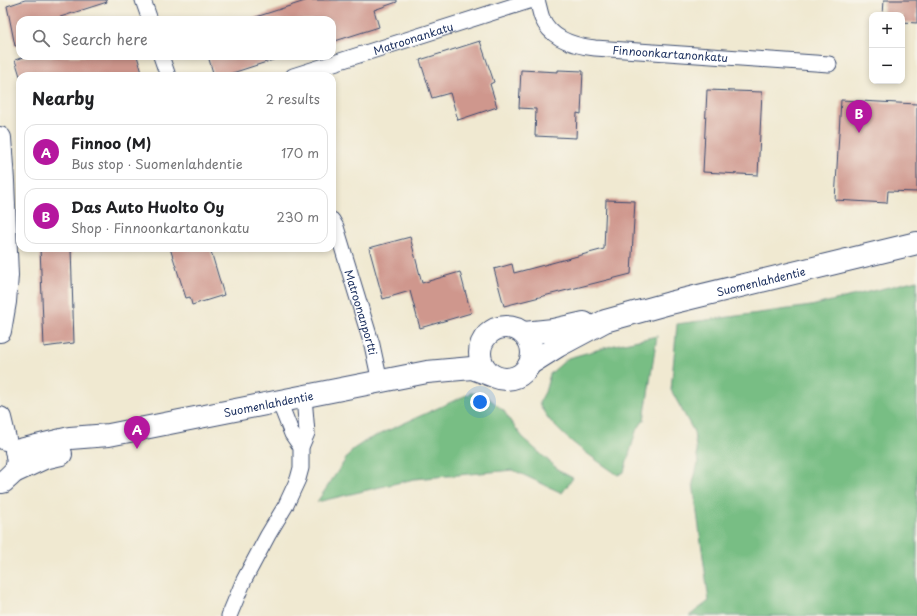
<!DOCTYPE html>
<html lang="en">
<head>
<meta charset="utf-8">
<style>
	:root { --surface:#fff; --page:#f2f2f2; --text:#202124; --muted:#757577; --line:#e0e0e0; --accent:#b5179e }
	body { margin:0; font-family:"Playpen Sans",sans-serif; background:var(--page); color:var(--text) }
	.controls { position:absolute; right:12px; top:12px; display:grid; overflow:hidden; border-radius:8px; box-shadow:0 2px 6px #0003 }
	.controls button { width:36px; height:36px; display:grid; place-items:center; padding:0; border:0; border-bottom:1px solid var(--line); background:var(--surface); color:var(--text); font:20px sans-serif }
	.you { position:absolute; left:480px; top:402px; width:14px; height:14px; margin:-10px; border:3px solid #fff; border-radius:50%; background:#1a73e8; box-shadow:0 0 0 6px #1a73e833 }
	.badge { display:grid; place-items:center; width:26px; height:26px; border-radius:50%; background:var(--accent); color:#fff; font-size:13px; font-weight:700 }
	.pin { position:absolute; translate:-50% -33px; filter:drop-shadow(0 1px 2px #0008) }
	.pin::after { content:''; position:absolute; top:21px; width:14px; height:12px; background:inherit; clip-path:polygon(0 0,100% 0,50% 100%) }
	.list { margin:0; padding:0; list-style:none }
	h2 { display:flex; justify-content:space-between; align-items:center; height:52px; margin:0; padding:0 16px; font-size:17px }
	h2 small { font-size:13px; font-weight:400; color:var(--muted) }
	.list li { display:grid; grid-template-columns:26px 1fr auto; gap:12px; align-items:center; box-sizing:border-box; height:56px; margin:0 8px 8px; padding:0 8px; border:1px solid var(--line); border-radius:12px }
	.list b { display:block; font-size:15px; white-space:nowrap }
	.list p { margin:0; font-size:13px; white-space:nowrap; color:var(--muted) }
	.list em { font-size:13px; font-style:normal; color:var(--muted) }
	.icon { flex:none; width:22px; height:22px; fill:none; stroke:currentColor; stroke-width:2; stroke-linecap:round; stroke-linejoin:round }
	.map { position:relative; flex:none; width:917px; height:616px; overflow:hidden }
	.search { position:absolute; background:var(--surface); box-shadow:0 2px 6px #0003; left:16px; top:16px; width:320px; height:44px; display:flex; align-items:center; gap:10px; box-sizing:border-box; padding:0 14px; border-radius:12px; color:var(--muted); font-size:15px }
	.panel { position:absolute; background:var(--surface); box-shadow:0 2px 6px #0003; left:16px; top:72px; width:320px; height:180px; border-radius:12px }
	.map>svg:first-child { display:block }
	.forest { fill:#78be84; stroke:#4a7671 }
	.building { fill:#cf978d }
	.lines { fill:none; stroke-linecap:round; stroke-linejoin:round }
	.street-casing { stroke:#3b4b6f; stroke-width:17 }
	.secondary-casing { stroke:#3b4b6f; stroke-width:24 }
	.primary-casing { stroke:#3b4b6f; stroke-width:24 }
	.street { stroke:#fff; stroke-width:15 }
	.secondary { stroke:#fff; stroke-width:22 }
	.primary { stroke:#fff; stroke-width:22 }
	.labels { text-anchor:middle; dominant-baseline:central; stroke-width:3.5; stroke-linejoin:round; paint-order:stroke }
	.street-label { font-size:11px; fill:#1b2f5e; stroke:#f7f3e8 }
</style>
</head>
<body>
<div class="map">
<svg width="917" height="616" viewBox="0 0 917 616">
	<rect width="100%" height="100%" fill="#f7f3e8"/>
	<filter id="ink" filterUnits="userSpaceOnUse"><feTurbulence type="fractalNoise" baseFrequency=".025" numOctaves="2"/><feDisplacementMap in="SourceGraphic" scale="8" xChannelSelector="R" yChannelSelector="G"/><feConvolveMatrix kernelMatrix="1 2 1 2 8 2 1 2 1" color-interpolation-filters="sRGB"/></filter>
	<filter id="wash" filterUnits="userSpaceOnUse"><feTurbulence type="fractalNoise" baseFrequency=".012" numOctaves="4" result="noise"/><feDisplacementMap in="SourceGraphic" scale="16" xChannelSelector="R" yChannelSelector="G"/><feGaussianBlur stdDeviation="0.9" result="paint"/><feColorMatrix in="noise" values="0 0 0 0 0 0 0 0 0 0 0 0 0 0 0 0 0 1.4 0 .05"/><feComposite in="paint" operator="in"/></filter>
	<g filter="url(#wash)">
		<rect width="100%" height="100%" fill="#f0e9d1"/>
		<path class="forest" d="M 917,280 L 917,616 L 689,616 L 709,601 L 693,483 L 698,463 L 694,432 L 671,390 L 677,324 L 811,306 Z
			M 657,336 L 644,420 L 636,431 L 624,472 L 618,475 C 592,457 551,431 539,403 L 545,392 L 550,374 L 568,358 L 615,345 Z
			M 471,393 L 485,395 L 504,411 L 511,422 L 525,440 L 561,472 L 573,478 L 562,493 L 513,470 L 414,479 L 317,502 L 352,450 L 367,440 Z"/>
		<g id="blocks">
			<path class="building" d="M 25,0 L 106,0 L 107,2 L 51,20 L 20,20 L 20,45 L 15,46 L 7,6 Z
				M 308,0 L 397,0 L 397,2 L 374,10 L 379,27 L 332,42 L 332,20 L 253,20 L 253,18 Z
				M 884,0 L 917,0 L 917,23 L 902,22 L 902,15 L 883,15 Z
				M 480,41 L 494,82 L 490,84 L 497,107 L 458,120 L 450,93 L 432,98 L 420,60 Z
				M 27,56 L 137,56 L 143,76 L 20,76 L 15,60 Z
				M 208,56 L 279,56 L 279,58 L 223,76 L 214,76 Z
				M 521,70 L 558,72 L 558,70 L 583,71 L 581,114 L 577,113 L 576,138 L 535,136 L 536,109 L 519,108 Z
				M 707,90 L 762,92 L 758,175 L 703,172 Z
				M 841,100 L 917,104 L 917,192 L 888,191 L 887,203 L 835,200 Z
				M 606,200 L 635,201 L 631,274 L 504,306 L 494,269 L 512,264 L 514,273 L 604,249 Z
				M 410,237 L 422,283 L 460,272 L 471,313 L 420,328 L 410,291 L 383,299 L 369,248 Z
				M 40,248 L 71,248 L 74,343 L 44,347 Z
				M 170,248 L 210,248 L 224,295 L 192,305 L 190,297 L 186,298 Z"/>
		</g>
	</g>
	<g filter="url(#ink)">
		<use href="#blocks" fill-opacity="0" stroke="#3b4b6f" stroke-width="1"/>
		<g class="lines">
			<defs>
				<g id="street">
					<path d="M 143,0 L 150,20"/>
					<path id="s1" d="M 537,0 C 539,6 540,13 542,18 C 551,39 575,46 595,48 L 829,64"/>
					<path d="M 161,56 L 168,76"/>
					<path id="s2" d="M 293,76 L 532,0"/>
					<path id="s3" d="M 332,220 L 336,227 L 372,345 L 380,382"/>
					<path d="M 279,401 L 292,434 L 301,447"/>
					<path d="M 229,616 L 244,580 L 268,535 L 286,505 L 298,479 L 301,468 L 301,447 L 307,433 L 304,397"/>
				</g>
				<g id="secondary">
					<circle cx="506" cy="353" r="26"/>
					<path d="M 524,333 L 553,330 L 584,323"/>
					<path id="s4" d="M 531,363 L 558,346 L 605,321 L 670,303 L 917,243"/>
					<path id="s5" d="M 16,451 L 70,438 L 109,435 L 427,372 L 472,368 L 491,375"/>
					<path d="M 16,471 L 44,458 L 61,454"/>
					<path d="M 0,482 L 3,482 C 12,474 20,469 17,456"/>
				</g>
				<path id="primary" d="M 0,138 L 3,181 L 7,275 L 5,302 L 0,331
					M 0,418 L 5,439"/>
			</defs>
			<use href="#street" class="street-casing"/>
			<use href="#secondary" class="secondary-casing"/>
			<use href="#primary" class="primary-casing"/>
			<use href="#street" class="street"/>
			<use href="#secondary" class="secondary"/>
			<use href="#primary" class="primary"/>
		</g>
	</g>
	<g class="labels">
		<g class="street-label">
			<text stroke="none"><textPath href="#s2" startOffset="126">Matroonankatu</textPath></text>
			<text stroke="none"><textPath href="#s1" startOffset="158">Finnoonkartanonkatu</textPath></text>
			<text stroke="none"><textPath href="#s4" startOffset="246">Suomenlahdentie</textPath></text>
			<text stroke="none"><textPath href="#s3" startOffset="97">Matroonanportti</textPath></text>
			<text stroke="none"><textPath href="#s5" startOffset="257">Suomenlahdentie</textPath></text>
		</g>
	</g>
</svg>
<div class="controls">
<button>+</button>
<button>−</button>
</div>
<div class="you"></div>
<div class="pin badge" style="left:137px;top:449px">A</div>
<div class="pin badge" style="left:859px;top:133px">B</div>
<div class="search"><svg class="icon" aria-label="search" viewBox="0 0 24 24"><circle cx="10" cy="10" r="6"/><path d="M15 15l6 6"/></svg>Search here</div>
<section class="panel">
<h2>Nearby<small>2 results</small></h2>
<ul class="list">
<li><span class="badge">A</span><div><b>Finnoo (M)</b><p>Bus stop · Suomenlahdentie</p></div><em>170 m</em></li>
<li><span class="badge">B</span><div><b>Das Auto Huolto Oy</b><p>Shop · Finnoonkartanonkatu</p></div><em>230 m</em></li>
</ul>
</section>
</div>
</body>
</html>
